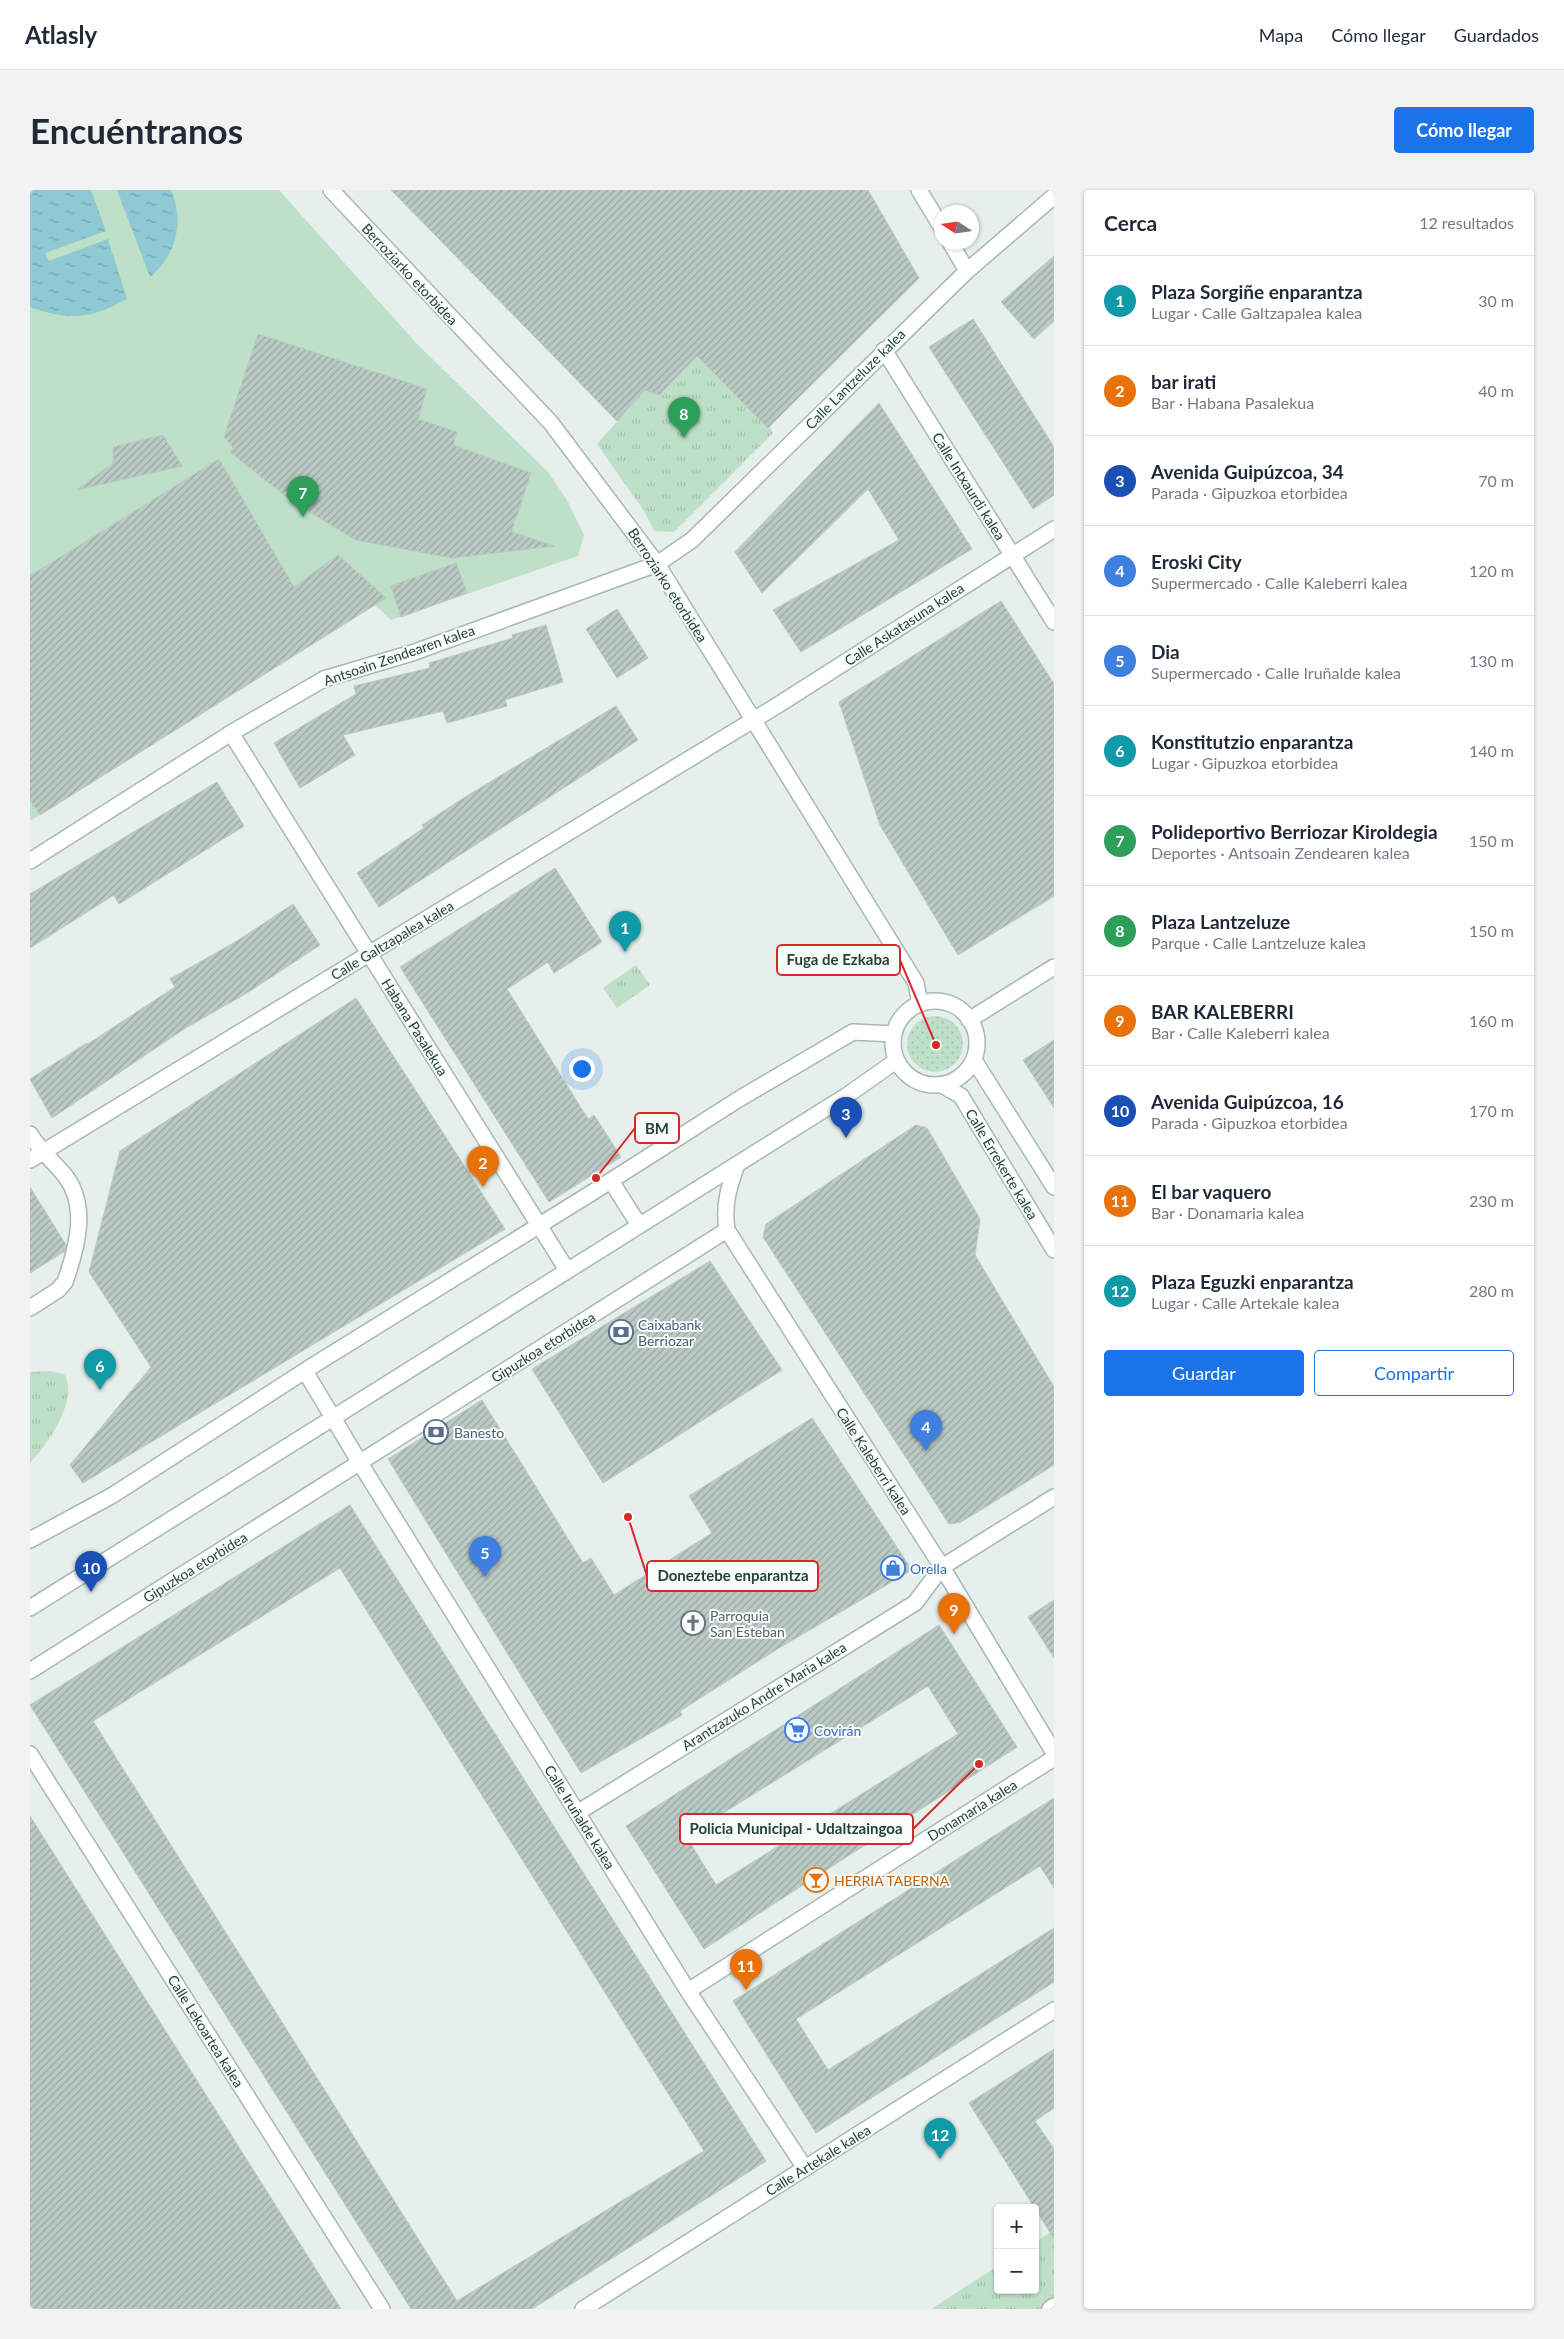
<!DOCTYPE html>
<html lang="es">
<head>
<meta charset="utf-8">
<style>
	:root { --surface:#fff; --page:#f2f2f3; --text:#1f2937; --muted:#747a83; --line:#e0e1e3; --accent:#1a73e8 }
	body { margin:0; font-family:Lato,sans-serif; background:var(--page); color:var(--text) }
	.controls { position:absolute; right:15px; bottom:15px; display:grid; overflow:hidden; border-radius:5px; box-shadow:0 1px 4px #0004 }
	.controls button { width:45px; height:45px; display:grid; place-items:center; padding:0; border:0; border-bottom:1px solid var(--line); background:var(--surface); color:var(--text); font:25px sans-serif }
	.compass { position:absolute; left:904px; top:15px; width:45px; height:45px; border-radius:50%; background:var(--surface); box-shadow:0 1px 4px #0004; rotate:282deg }
	.you { position:absolute; left:551px; top:878px; width:18px; height:18px; margin:-12px; border:4px solid #fff; border-radius:50%; background:#1a73e8; box-shadow:0 0 0 8px #1a73e833 }
	.badge { display:grid; place-items:center; width:32px; height:32px; border-radius:50%; background:var(--accent); color:#fff; font-size:16px; font-weight:700 }
	.pin { position:absolute; translate:-50% -41px; filter:drop-shadow(0 1px 2px #0008) }
	.pin::after { content:''; position:absolute; top:26px; width:18px; height:15px; background:inherit; clip-path:polygon(0 0,100% 0,50% 100%) }
	.list { margin:0; padding:0; list-style:none }
	h2 { display:flex; justify-content:space-between; align-items:center; height:65px; margin:0; padding:0 20px; font-size:21px }
	h2 small { font-size:16px; font-weight:400; color:var(--muted) }
	.list li { display:grid; grid-template-columns:32px 1fr auto; gap:15px; align-items:center; box-sizing:border-box; height:90px; padding:0 20px; border-top:1px solid var(--line) }
	.list b { display:block; font-size:19px; white-space:nowrap }
	.list p { margin:0; font-size:16px; white-space:nowrap; color:var(--muted) }
	.list em { font-size:16px; font-style:normal; color:var(--muted) }
	.actions { display:flex; gap:10px; padding:15px 20px }
	.actions a { flex:1; padding:11px 0; border:1px solid var(--accent); border-radius:5px; text-align:center; font-size:18px; color:var(--accent) }
	.actions .main { background:var(--accent); color:#fff }
	.map { position:relative; flex:none; width:1024px; height:2119px; overflow:hidden; border-radius:5px }
	header { display:flex; align-items:center; gap:30px; box-sizing:border-box; height:70px; padding:0 25px; background:var(--surface); border-bottom:1px solid var(--line) }
	header strong { font-size:24px }
	nav { display:flex; gap:28px; margin-inline-start:auto; font-size:18px }
	.intro { display:flex; align-items:center; justify-content:space-between; box-sizing:border-box; height:120px; padding:0 30px }
	h1 { margin:0; font-size:35px }
	.button { padding:12px 22px; border-radius:5px; background:var(--accent); color:#fff; font-size:18px; font-weight:700 }
	main { display:flex; gap:30px; padding:0 30px }
	aside { flex:1; background:var(--surface); border-radius:5px; box-shadow:0 1px 4px #0004 }
	.map>svg:first-child { display:block }
	.grass { fill:url(#grass-dots) }
	.park { fill:url(#park-tufts) }
	.pitch { fill:#bfe0c8 }
	.water { fill:url(#water-ripples) }
	.building { fill:url(#building-hatch); stroke:#b8c9c2; fill-rule:evenodd }
	.lines { fill:none; stroke-linecap:round; stroke-linejoin:round }
	.pedestrian-casing { stroke:#a8b8b2; stroke-width:18 }
	.minor-casing { stroke:#a8b8b2; stroke-width:18 }
	.tertiary-casing { stroke:#a8b8b2; stroke-width:18 }
	.secondary-casing { stroke:#a4bbb3; stroke-width:18 }
	.pedestrian { stroke:#fff; stroke-width:15 }
	.minor { stroke:#fff; stroke-width:15 }
	.tertiary { stroke:#fff; stroke-width:15 }
	.secondary { stroke:#fff; stroke-width:15 }
	.labels { text-anchor:middle; dominant-baseline:central; stroke-width:4; stroke-linejoin:round; paint-order:stroke }
	.street-label { font-size:14px; fill:#24423a; stroke:#f7fbf9 }
	.service-label { font-size:14px; fill:#4e5e75; stroke:#f7fbf9; text-anchor:start }
	.shop-label { font-size:14px; fill:#366cbe; stroke:#f7fbf9; text-anchor:start }
	.worship-label { font-size:14px; fill:#5b616d; stroke:#f7fbf9; text-anchor:start }
	.food-label { font-size:14px; fill:#c56008; stroke:#f7fbf9; text-anchor:start }
	.leader { fill:none; stroke:#d62828; stroke-width:2 }
	.callout-dot { fill:#d62828; stroke:#f7fbf9; stroke-width:2 }
	.callout { fill:#f7fbf9; stroke:#d62828; stroke-width:2 }
	.callout-label { font-size:15px; text-anchor:middle; font-weight:bold; fill:#24423a }
</style>
</head>
<body>
<header>
<strong>Atlasly</strong>
<nav><a>Mapa</a><a>Cómo llegar</a><a>Guardados</a></nav>
</header>
<div class="intro"><h1>Encuéntranos</h1><a class="button">Cómo llegar</a></div>
<main>
<div class="map">
<svg width="1024" height="2119" viewBox="0 0 1024 2119">
	<defs>
		<pattern id="grass-dots" width="8" height="8" patternUnits="userSpaceOnUse" patternTransform="scale(1.25)"><rect width="8" height="8" fill="#bfe0c8"/><path d="M2 2h.1M6 6h.1" fill="none" stroke="#a4c1ad" stroke-width="1.8" stroke-linecap="round"/></pattern>
		<pattern id="park-tufts" width="24" height="20" patternUnits="userSpaceOnUse" patternTransform="scale(1.25)"><rect width="24" height="20" fill="#bfe0c8"/><path d="M3 7l-1-3M5 7V3M7 7l1-3M15 17l-1-3M17 17v-4M19 17l1-3" fill="none" stroke="#a4c1ad"/></pattern>
		<pattern id="water-ripples" width="26" height="14" patternUnits="userSpaceOnUse" patternTransform="scale(1.25)"><rect width="26" height="14" fill="#8ec9d4"/><path d="M2 4q2-2 4 0t4 0M15 11q2-2 4 0t4 0" fill="none" stroke="#74a5ad"/></pattern>
		<pattern id="building-hatch" width="6" height="6" patternUnits="userSpaceOnUse" patternTransform="scale(1.25)"><rect width="6" height="6" fill="#bbcac4"/><path d="M-1 1l2-2M0 6l6-6M5 7l2-2" fill="none" stroke="#98a6a0"/></pattern>
	</defs>
	<rect width="100%" height="100%" fill="#e6efeb"/>
	<path class="grass" d="M877 854a28 28 0 1 1 56 0a28 28 0 1 1-56 0Z"/>
	<path class="park" d="M 685,147 L 743,243 L 644,342 L 624,341 L 616,324 L 567,254 L 615,200 L 629,205 Z
		M 606,775 L 620,795 L 587,818 L 573,798 Z
		M 19,1181 L 34,1184 C 50,1209 17,1255 0,1273 L 0,1182 Z
		M 1024,2040 L 1024,2119 L 901,2119 L 968,2076 L 968,2100 L 1005,2100 L 1005,2052 Z"/>
	<path class="pitch" d="M 0,0 L 249,0 L 387,154 L 518,282 L 537,310 L 554,345 L 548,366 L 361,430 L 345,415 L 0,631 Z"/>
	<path class="water" d="M 0,0 L 61,0 L 76,41 L 15,63 L 19,71 L 78,49 L 97,109 C 61,129 39,131 0,117 Z
		M 87,0 L 141,0 C 155,31 146,66 120,87 Z"/>
	<path class="building" d="M 361,0 L 838,0 L 889,88 L 738,238 L 667,166 L 629,205 L 615,200 L 587,231 Z
		M 1024,66 L 1024,131 L 1004,149 L 971,112 Z
		M 943,129 L 1024,257 L 1024,305 L 1003,319 L 899,157 Z
		M 228,144 L 397,199 L 388,229 L 427,242 L 423,255 L 501,283 L 486,329 L 484,330 L 482,342 L 524,356 L 422,368 L 326,350 L 263,312 L 200,262 L 204,259 L 194,247 Z
		M 849,213 L 942,359 L 771,462 L 743,420 L 869,350 L 838,299 L 732,403 L 705,362 Z
		M 133,245 L 152,276 L 47,300 L 83,273 L 83,257 Z
		M 189,269 L 264,397 L 308,365 L 356,408 L 10,625 L 0,610 L 0,386 Z
		M 426,373 L 437,403 L 371,427 L 361,396 Z
		M 971,411 L 1024,494 L 1024,706 L 928,765 L 850,635 L 809,512 Z
		M 587,419 L 618,468 L 587,488 L 556,439 Z
		M 516,435 L 533,492 L 475,510 L 477,516 L 417,533 L 413,521 L 313,545 L 325,565 L 270,598 L 244,553 L 326,504 L 324,496 L 400,478 L 399,473 L 483,448 L 482,445 Z
		M 586,516 L 608,550 L 349,717 L 327,683 L 394,638 L 392,635 L 440,604 Z
		M 187,592 L 214,636 L 89,714 L 84,705 L 0,758 L 0,704 Z
		M 525,678 L 572,752 L 524,783 L 518,772 L 477,799 L 558,929 L 564,925 L 591,967 L 519,1012 L 370,777 Z
		M 263,714 L 290,755 L 217,803 L 154,839 L 22,928 L 0,889 L 57,853 L 58,854 L 145,797 L 140,789 L 207,751 Z
		M 326,808 L 475,1039 L 53,1293 L 40,1275 L 121,1177 L 59,1082 L 90,961 Z
		M 1024,850 L 1024,918 L 993,870 Z
		M 886,935 L 897,938 L 950,1029 L 945,1065 L 1024,1197 L 1024,1275 L 931,1332 L 919,1334 L 733,1047 L 736,1034 Z
		M 0,997 L 36,1055 L 35,1061 L 0,1083 Z
		M 680,1071 L 752,1180 L 573,1293 L 502,1179 Z
		M 452,1210 L 553,1373 L 561,1368 L 584,1405 L 682,1343 L 659,1306 L 782,1228 L 882,1380 L 749,1458 L 650,1521 L 652,1525 L 551,1583 L 358,1269 Z
		M 320,1315 L 736,1971 L 502,2119 L 381,2119 L 0,1515 ZM 310,1378 L 674,1961 L 427,2111 L 63,1531 Z
		M 1024,1410 L 1024,1468 L 998,1427 Z
		M 909,1435 L 987,1557 L 674,1759 L 596,1636 ZM 898,1496 L 928,1544 L 686,1695 L 656,1646 Z
		M 1024,1608 L 1024,1698 L 1010,1676 L 766,1829 L 798,1880 L 1024,1738 L 1024,1792 L 786,1943 L 703,1811 Z
		M 0,1626 L 311,2119 L 0,2119 Z
		M 1024,1859 L 1024,1918 L 1005,1931 L 1024,1959 L 1024,2049 L 939,1913 Z"/>
	<g class="lines">
		<defs>
			<path id="pedestrian" d="M 201,543 L 537,1080
				M 1020,2119 L 1024,2116"/>
			<path id="minor" d="M 889,0 L 912,38
				M 920,52 L 937,81
				M 854,160 L 1024,432
				M 0,671 L 201,543 L 294,489 L 382,463 L 627,374 L 662,350 L 937,81 L 1024,6
				M 944,870 L 1024,997
				M 912,895 L 931,906 L 1024,1060
				M 0,944 C 11,962 19,967 32,982 C 60,1013 47,1058 35,1092 L 28,1100 L 0,1118
				M 0,970 L 748,515 L 1024,339
				M 707,974 C 699,997 693,1015 697,1040 L 912,1377 L 1024,1563
				M 581,991 L 609,1035
				M 275,1181 L 330,1273 L 658,1801 L 775,1978
				M 0,1350 L 83,1305 L 284,1175 L 563,1002 L 709,909 L 823,842 L 864,844
				M 0,1481 L 697,1040
				M 0,1564 L 352,2119
				M 547,1623 L 885,1413 L 912,1377 L 1024,1307
				M 658,1801 L 1024,1568
				M 553,2119 L 1024,1820"/>
			<path id="tertiary" d="M 301,0 L 521,233 L 627,374 L 886,793 L 890,814"/>
			<path id="secondary" d="M863 853a42 42 0 1 1 84 0a42 42 0 1 1-84 0Z
				M 939,830 L 1024,777
				M 0,1418 L 819,904 L 866,871"/>
		</defs>
		<use href="#pedestrian" class="pedestrian-casing"/>
		<use href="#minor" class="minor-casing"/>
		<use href="#tertiary" class="tertiary-casing"/>
		<use href="#secondary" class="secondary-casing"/>
		<use href="#pedestrian" class="pedestrian"/>
		<use href="#minor" class="minor"/>
		<use href="#tertiary" class="tertiary"/>
		<use href="#secondary" class="secondary"/>
	</g>
	<defs>
		<symbol id="bank-ring" viewBox="-11 -11 22 22"><circle r="9.5" fill="#f7fbf9" stroke="#5c6f8a" stroke-width="1.5"/><path d="M-6-4H6V4H-6ZM0-2.3a2.3 2.3 0 1 0 0 4.6a2.3 2.3 0 1 0 0-4.6Z" fill="#5c6f8a"/></symbol>
		<symbol id="shop-ring" viewBox="-11 -11 22 22"><circle r="9.5" fill="#f7fbf9" stroke="#3f7fe0" stroke-width="1.5"/><path d="M-5-2.5h2.3a2.7 3.5 0 0 1 5.4 0H5L5.5 6h-11ZM-1.5-2.5h3a1.5 2.3 0 0 0-3 0Z" fill="#3f7fe0"/></symbol>
		<symbol id="church-ring" viewBox="-11 -11 22 22"><circle r="9.5" fill="#f7fbf9" stroke="#6b7280" stroke-width="1.5"/><path d="M-1.2-6h2.4v3.5h3.3v2.4h-3.3V6h-2.4V-.1h-3.3v-2.4h3.3Z" fill="#6b7280"/></symbol>
		<symbol id="supermarket-ring" viewBox="-11 -11 22 22"><circle r="9.5" fill="#f7fbf9" stroke="#3f7fe0" stroke-width="1.5"/><path d="M-6-5.5h2.5l.6 2H6L4.5 2H-2.5L-4.4-4H-6ZM-1.5 3.2a1.3 1.3 0 1 0 .1 0ZM3 3.2a1.3 1.3 0 1 0 .1 0Z" fill="#3f7fe0"/></symbol>
		<symbol id="bar-ring" viewBox="-11 -11 22 22"><circle r="9.5" fill="#f7fbf9" stroke="#e8710a" stroke-width="1.5"/><path d="M-6-5H6L.8 .8V4.5H3.5V6h-7V4.5H-.8V.8Z" fill="#e8710a"/></symbol>
	</defs>
	<g fill-rule="evenodd">
		<use href="#bank-ring" x="577" y="1128" width="28" height="28"/>
		<use href="#bank-ring" x="392" y="1228" width="28" height="28"/>
		<use href="#shop-ring" x="849" y="1364" width="28" height="28"/>
		<use href="#church-ring" x="649" y="1419" width="28" height="28"/>
		<use href="#supermarket-ring" x="753" y="1526" width="28" height="28"/>
		<use href="#bar-ring" x="772" y="1676" width="28" height="28"/>
	</g>
	<g class="labels">
		<g class="street-label">
			<text transform="translate(380 84) rotate(47)">Berroziarko etorbidea</text>
			<text transform="translate(825 189) rotate(-45)">Calle Lantzeluze kalea</text>
			<text transform="translate(939 296) rotate(58)">Calle Intxaurdi kalea</text>
			<text transform="translate(638 395) rotate(57)">Berroziarko etorbidea</text>
			<text transform="translate(874 434) rotate(-33)">Calle Askatasuna kalea</text>
			<text transform="translate(369 465) rotate(-19)">Antsoain Zendearen kalea</text>
			<text transform="translate(362 750) rotate(-31)">Calle Galtzapalea kalea</text>
			<text transform="translate(385 837) rotate(58)">Habana Pasalekua</text>
			<text transform="translate(972 974) rotate(59)">Calle Errekerte kalea</text>
			<text transform="translate(513 1157) rotate(-32)">Gipuzkoa etorbidea</text>
			<text transform="translate(844 1271) rotate(57)">Calle Kaleberri kalea</text>
			<text transform="translate(165 1377) rotate(-32)">Gipuzkoa etorbidea</text>
			<text transform="translate(734 1506) rotate(-32)">Arantzazuko Andre Maria kalea</text>
			<text transform="translate(942 1620) rotate(-32)">Donamaria kalea</text>
			<text transform="translate(550 1627) rotate(58)">Calle Iruñalde kalea</text>
			<text transform="translate(176 1841) rotate(58)">Calle Lekoartea kalea</text>
			<text transform="translate(788 1970) rotate(-32)">Calle Artekale kalea</text>
		</g>
		<g class="service-label">
			<text x="608" y="1134">Caixabank<tspan x="608" dy="16">Berriozar</tspan></text>
			<text x="424" y="1242">Banesto</text>
		</g>
		<g class="shop-label">
			<text x="880" y="1378">Orella</text>
			<text x="784" y="1540">Covirán</text>
		</g>
		<g class="worship-label">
			<text x="680" y="1425">Parroquia<tspan x="680" dy="16">San Esteban</tspan></text>
		</g>
		<g class="food-label">
			<text x="804" y="1690">HERRIA TABERNA</text>
		</g>
	</g>
	<path class="leader" d="M906 855L870 770M566 988L605 938M598 1327L617 1386M949 1574L883 1639"/>
	<g class="callout-dot">
		<circle cx="906" cy="855" r="5"/>
		<circle cx="566" cy="988" r="5"/>
		<circle cx="598" cy="1327" r="5"/>
		<circle cx="949" cy="1574" r="5"/>
	</g>
	<g class="callout">
		<rect x="747" y="755" width="123" height="30" rx="5"/>
		<rect x="605" y="923" width="44" height="30" rx="5"/>
		<rect x="617" y="1371" width="171" height="30" rx="5"/>
		<rect x="650" y="1624" width="233" height="30" rx="5"/>
	</g>
	<g class="callout-label">
		<text x="808" y="775">Fuga de Ezkaba</text>
		<text x="627" y="944">BM</text>
		<text x="703" y="1391">Doneztebe enparantza</text>
		<text x="766" y="1644">Policia Municipal - Udaltzaingoa</text>
	</g>
</svg>
<div class="controls">
<button>+</button>
<button>−</button>
</div>
<svg class="compass" viewBox="-18 -18 36 36"><path d="M0-13l5 13h-10z" fill="#e53935"/><path d="M0 13l5-13h-10z" fill="#747a83"/></svg>
<div class="you"></div>
<div class="pin badge" style="left:595px;top:762px;background:#0f9aa8">1</div>
<div class="pin badge" style="left:453px;top:997px;background:#e8710a">2</div>
<div class="pin badge" style="left:816px;top:948px;background:#1a4fb4">3</div>
<div class="pin badge" style="left:896px;top:1261px;background:#3f7fe0">4</div>
<div class="pin badge" style="left:455px;top:1387px;background:#3f7fe0">5</div>
<div class="pin badge" style="left:70px;top:1200px;background:#0f9aa8">6</div>
<div class="pin badge" style="left:273px;top:327px;background:#2e9e5b">7</div>
<div class="pin badge" style="left:654px;top:248px;background:#2e9e5b">8</div>
<div class="pin badge" style="left:924px;top:1444px;background:#e8710a">9</div>
<div class="pin badge" style="left:61px;top:1402px;background:#1a4fb4">10</div>
<div class="pin badge" style="left:716px;top:1800px;background:#e8710a">11</div>
<div class="pin badge" style="left:910px;top:1969px;background:#0f9aa8">12</div>
</div>
<aside>
<h2>Cerca<small>12 resultados</small></h2>
<ul class="list">
<li><span class="badge" style="background:#0f9aa8">1</span><div><b>Plaza Sorgiñe enparantza</b><p>Lugar · Calle Galtzapalea kalea</p></div><em>30 m</em></li>
<li><span class="badge" style="background:#e8710a">2</span><div><b>bar irati</b><p>Bar · Habana Pasalekua</p></div><em>40 m</em></li>
<li><span class="badge" style="background:#1a4fb4">3</span><div><b>Avenida Guipúzcoa, 34</b><p>Parada · Gipuzkoa etorbidea</p></div><em>70 m</em></li>
<li><span class="badge" style="background:#3f7fe0">4</span><div><b>Eroski City</b><p>Supermercado · Calle Kaleberri kalea</p></div><em>120 m</em></li>
<li><span class="badge" style="background:#3f7fe0">5</span><div><b>Dia</b><p>Supermercado · Calle Iruñalde kalea</p></div><em>130 m</em></li>
<li><span class="badge" style="background:#0f9aa8">6</span><div><b>Konstitutzio enparantza</b><p>Lugar · Gipuzkoa etorbidea</p></div><em>140 m</em></li>
<li><span class="badge" style="background:#2e9e5b">7</span><div><b>Polideportivo Berriozar Kiroldegia</b><p>Deportes · Antsoain Zendearen kalea</p></div><em>150 m</em></li>
<li><span class="badge" style="background:#2e9e5b">8</span><div><b>Plaza Lantzeluze</b><p>Parque · Calle Lantzeluze kalea</p></div><em>150 m</em></li>
<li><span class="badge" style="background:#e8710a">9</span><div><b>BAR KALEBERRI</b><p>Bar · Calle Kaleberri kalea</p></div><em>160 m</em></li>
<li><span class="badge" style="background:#1a4fb4">10</span><div><b>Avenida Guipúzcoa, 16</b><p>Parada · Gipuzkoa etorbidea</p></div><em>170 m</em></li>
<li><span class="badge" style="background:#e8710a">11</span><div><b>El bar vaquero</b><p>Bar · Donamaria kalea</p></div><em>230 m</em></li>
<li><span class="badge" style="background:#0f9aa8">12</span><div><b>Plaza Eguzki enparantza</b><p>Lugar · Calle Artekale kalea</p></div><em>280 m</em></li>
</ul>
<div class="actions"><a class="main">Guardar</a><a>Compartir</a></div>
</aside>
</main>
</body>
</html>
